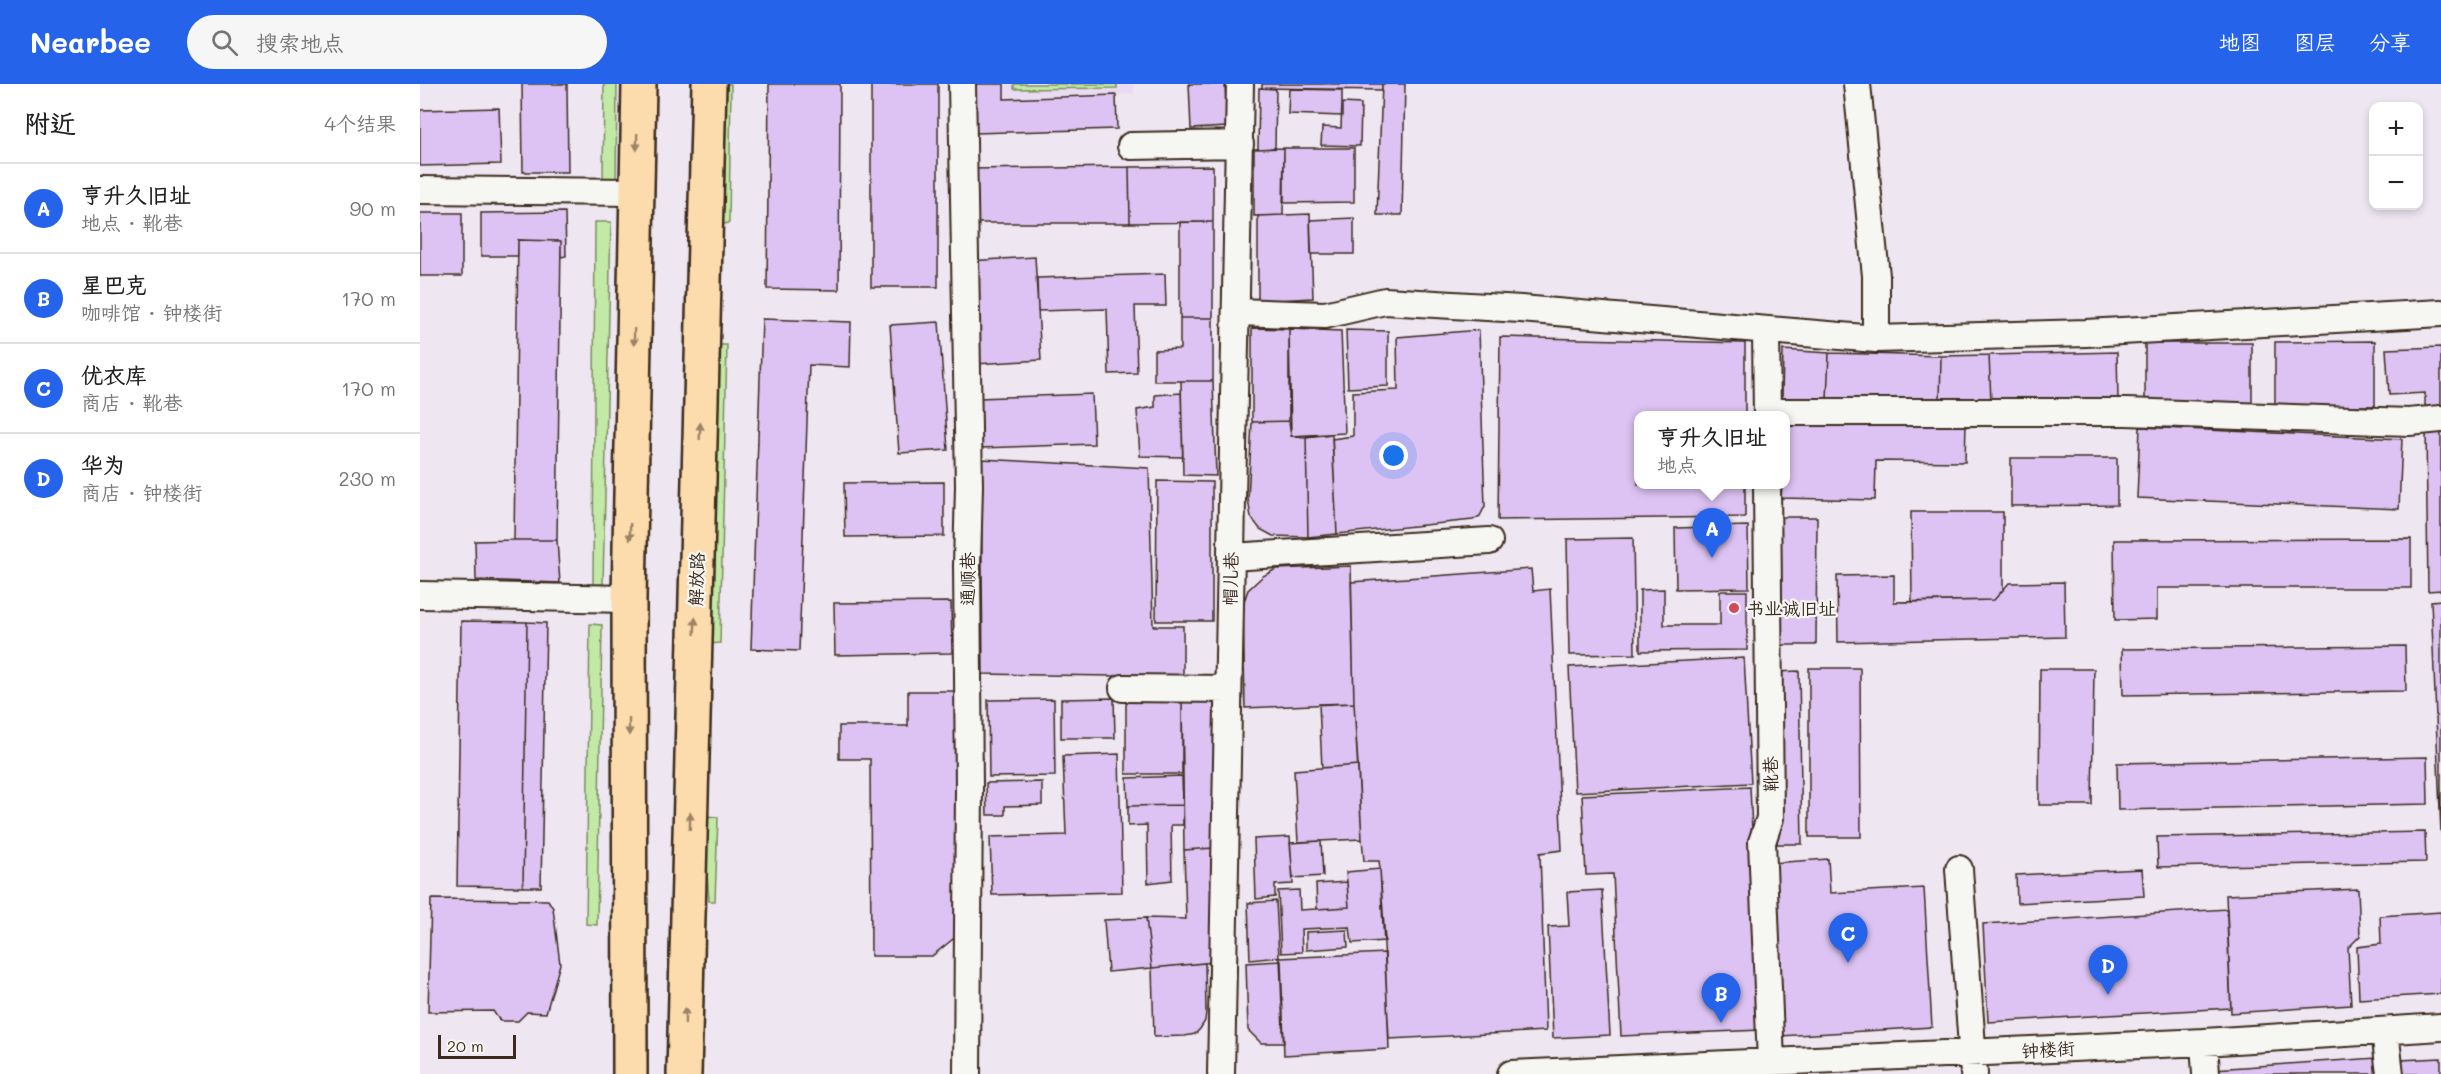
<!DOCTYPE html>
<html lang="zh">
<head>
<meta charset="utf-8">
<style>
	:root { --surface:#fff; --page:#f6f6f6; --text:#222; --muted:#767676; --line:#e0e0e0; --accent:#2563eb }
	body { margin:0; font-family:Mali,"LXGW WenKai TC",sans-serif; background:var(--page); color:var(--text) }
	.controls { position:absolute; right:18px; top:18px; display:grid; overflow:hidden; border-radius:12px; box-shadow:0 3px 9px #0003 }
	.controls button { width:54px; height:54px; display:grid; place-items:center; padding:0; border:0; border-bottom:2px solid var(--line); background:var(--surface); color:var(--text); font:30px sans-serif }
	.scale { position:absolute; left:18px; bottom:15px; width:78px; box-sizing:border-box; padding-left:6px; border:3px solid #3b2a1e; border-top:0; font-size:16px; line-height:21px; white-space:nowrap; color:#3b2a1e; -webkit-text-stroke:4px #f6f6f2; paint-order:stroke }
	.you { position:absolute; left:974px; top:372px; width:21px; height:21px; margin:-15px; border:4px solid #fff; border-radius:50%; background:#1a73e8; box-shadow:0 0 0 9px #1a73e833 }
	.badge { display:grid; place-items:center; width:39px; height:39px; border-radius:50%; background:var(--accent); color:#fff; font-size:20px; font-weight:700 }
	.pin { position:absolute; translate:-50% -50px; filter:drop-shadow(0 2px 3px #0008) }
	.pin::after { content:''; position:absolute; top:32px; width:21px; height:18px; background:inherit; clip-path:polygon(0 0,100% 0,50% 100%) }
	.popup { position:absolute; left:1214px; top:327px; width:156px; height:78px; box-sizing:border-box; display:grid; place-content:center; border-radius:12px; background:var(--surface); filter:drop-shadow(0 2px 4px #0005); font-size:20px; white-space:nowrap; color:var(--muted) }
	.popup b { font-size:22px; color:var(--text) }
	.popup::after { content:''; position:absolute; left:50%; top:100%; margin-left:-12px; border:12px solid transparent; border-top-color:var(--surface) }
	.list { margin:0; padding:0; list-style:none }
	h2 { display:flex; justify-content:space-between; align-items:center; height:78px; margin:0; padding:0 24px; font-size:26px }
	h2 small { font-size:20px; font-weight:400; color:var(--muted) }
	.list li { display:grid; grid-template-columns:39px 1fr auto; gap:18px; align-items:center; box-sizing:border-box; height:90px; padding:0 24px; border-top:2px solid var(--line) }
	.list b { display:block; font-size:22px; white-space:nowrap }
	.list p { margin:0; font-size:20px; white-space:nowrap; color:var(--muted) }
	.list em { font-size:20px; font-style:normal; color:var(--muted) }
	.icon { flex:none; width:33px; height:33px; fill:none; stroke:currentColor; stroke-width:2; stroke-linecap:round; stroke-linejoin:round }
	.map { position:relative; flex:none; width:2021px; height:990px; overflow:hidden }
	header { display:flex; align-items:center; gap:36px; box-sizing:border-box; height:84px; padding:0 30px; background:var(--accent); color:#fff }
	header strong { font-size:28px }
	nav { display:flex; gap:33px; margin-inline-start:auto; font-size:21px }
	.search { width:420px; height:54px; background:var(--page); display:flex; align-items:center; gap:15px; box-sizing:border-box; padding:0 21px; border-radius:33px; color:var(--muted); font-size:22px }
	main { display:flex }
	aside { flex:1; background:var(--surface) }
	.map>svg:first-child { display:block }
	.built { fill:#e9dcf2 }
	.green { fill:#c2eaa6; stroke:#7e8a62; stroke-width:1.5 }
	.building { fill:#dcc3f3; stroke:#3b2a1e; stroke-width:1.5 }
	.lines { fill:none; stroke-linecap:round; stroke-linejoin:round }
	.street-casing { stroke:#3b2a1e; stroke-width:30 }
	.primary-casing { stroke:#3b2a1e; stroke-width:38 }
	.street { stroke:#f6f6f2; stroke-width:26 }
	.primary { stroke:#fcdcac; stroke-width:33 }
	.oneway { fill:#9c8365 }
	.poi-dot { fill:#d1495b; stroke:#f6f6f2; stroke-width:2 }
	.labels { text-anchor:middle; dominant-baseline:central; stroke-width:4.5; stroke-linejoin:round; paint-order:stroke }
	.street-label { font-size:18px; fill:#3b2a1e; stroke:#f6f6f2 }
	.poi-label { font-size:18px; fill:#3b2a1e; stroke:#f6f6f2; text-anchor:start }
</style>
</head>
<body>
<header>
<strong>Nearbee</strong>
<div class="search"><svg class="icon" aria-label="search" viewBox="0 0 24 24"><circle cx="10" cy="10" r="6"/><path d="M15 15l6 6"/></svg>搜索地点</div>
<nav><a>地图</a><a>图层</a><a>分享</a></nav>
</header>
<main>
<aside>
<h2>附近<small>4个结果</small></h2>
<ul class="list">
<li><span class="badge">A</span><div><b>亨升久旧址</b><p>地点 · 靴巷</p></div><em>90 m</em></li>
<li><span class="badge">B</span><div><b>星巴克</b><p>咖啡馆 · 钟楼街</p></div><em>170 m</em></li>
<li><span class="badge">C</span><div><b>优衣库</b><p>商店 · 靴巷</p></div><em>170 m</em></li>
<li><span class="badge">D</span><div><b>华为</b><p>商店 · 钟楼街</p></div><em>230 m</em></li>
</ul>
</aside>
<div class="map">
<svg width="2021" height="990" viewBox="0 0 2021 990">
	<rect width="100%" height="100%" fill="#eee7f2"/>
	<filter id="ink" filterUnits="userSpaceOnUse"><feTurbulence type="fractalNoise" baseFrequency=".0167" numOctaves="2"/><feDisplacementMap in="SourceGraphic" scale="12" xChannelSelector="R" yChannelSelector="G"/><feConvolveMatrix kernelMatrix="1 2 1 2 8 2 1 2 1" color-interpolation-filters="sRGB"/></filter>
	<g filter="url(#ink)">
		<path class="built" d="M 584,0 L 714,0 L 714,10 L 584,15 Z"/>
		<path class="green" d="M 184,0 L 197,0 L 196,101 L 183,101 Z
			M 299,0 L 311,0 L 309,139 L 297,141 Z
			M 594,0 L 697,0 L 697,4 L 594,5 Z
			M 175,138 L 191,138 L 183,500 L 173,501 Z
			M 293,261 L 307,261 L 300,559 L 288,560 Z
			M 170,540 L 182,541 L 177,841 L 166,840 Z
			M 285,732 L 298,733 L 295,817 L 289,817 L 285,763 Z"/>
		<path class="building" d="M 102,0 L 147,0 L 148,88 L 103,88 Z
			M 349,0 L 420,0 L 419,206 L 347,205 Z
			M 451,0 L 518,0 L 518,203 L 451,203 Z
			M 554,0 L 584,0 L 584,15 L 696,11 L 697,45 L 555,49 Z
			M 769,0 L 805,0 L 807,43 L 771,45 Z
			M 842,0 L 962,0 L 962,6 L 842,4 Z
			M 962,0 L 985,0 L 982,131 L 957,131 Z
			M 839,4 L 856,5 L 855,64 L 838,65 Z
			M 869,5 L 922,6 L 922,32 L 868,30 Z
			M 922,19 L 941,20 L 940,62 L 901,61 L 902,43 L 921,44 Z
			M 79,24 L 81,80 L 0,82 L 0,26 Z
			M 864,64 L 863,131 L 834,132 L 834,65 Z
			M 864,64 L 934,64 L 934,118 L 864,119 Z
			M 793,82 L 793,138 L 710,139 L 709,83 Z
			M 709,83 L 710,139 L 549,139 L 549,85 Z
			M 145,128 L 146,172 L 141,173 L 141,157 L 98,156 L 98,172 L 61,172 L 61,129 Z
			M 0,129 L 42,129 L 42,192 L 0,192 Z
			M 890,130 L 893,214 L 838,217 L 838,132 Z
			M 934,134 L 934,170 L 891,170 L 890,136 Z
			M 760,138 L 793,138 L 793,234 L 760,234 Z
			M 98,156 L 141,157 L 137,456 L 94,456 Z
			M 615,173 L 621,276 L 555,280 L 549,177 Z
			M 745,190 L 746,222 L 715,222 L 717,289 L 689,290 L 687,225 L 618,227 L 617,194 Z
			M 760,234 L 793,234 L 793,297 L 734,297 L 734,266 L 760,265 Z
			M 342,235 L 431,238 L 430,283 L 389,281 L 379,567 L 331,565 Z
			M 519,238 L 528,366 L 479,369 L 470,241 Z
			M 832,244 L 869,245 L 869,337 L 832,338 Z
			M 869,245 L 921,247 L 925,349 L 871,352 Z
			M 926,246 L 968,247 L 968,302 L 928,304 Z
			M 1059,246 L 1065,422 L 1060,432 L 1053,436 L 917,450 L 912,355 L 933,352 L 933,308 L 978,306 L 977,253 Z
			M 1080,253 L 1325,259 L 1325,332 L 1218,332 L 1218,400 L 1325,400 L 1325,433 L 1078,436 Z
			M 1955,257 L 1955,322 L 1855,322 L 1855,258 Z
			M 1725,259 L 1832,259 L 1832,321 L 1725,321 Z
			M 2021,263 L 2021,324 L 2005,325 L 2005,309 L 1969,311 L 1966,265 Z
			M 1363,266 L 1409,269 L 1407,316 L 1362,315 Z
			M 1697,268 L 1698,315 L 1571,318 L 1569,271 Z
			M 1409,269 L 1521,272 L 1520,318 L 1407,316 Z
			M 1569,271 L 1571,318 L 1520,318 L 1521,272 Z
			M 761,297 L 793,297 L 796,392 L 763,391 Z
			M 761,309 L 763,373 L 720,372 L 717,326 L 735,323 L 735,311 Z
			M 672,310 L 674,360 L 561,364 L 559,314 Z
			M 869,337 L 871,352 L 886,353 L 888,453 L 853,452 L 840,445 L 831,433 L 828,415 L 832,338 Z
			M 1366,337 L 1546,340 L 1545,378 L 1456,377 L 1455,416 L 1361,414 L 1362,400 L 1366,400 Z
			M 1720,343 L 1982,355 L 1979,425 L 1717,414 Z
			M 2021,344 L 2021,506 L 2008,507 L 2006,345 Z
			M 912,350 L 917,450 L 888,453 L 886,353 Z
			M 1591,374 L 1697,374 L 1697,421 L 1591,422 Z
			M 561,375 L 729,384 L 733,542 L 763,542 L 763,593 L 563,590 Z
			M 737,397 L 792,398 L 792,537 L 736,537 Z
			M 524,398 L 524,452 L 425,453 L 424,399 Z
			M 1491,428 L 1583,428 L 1583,506 L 1574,516 L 1492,518 Z
			M 1356,433 L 1397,433 L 1396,561 L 1356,561 Z
			M 1328,442 L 1329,504 L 1256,505 L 1255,444 Z
			M 1213,454 L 1215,570 L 1149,571 L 1147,455 Z
			M 1991,455 L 1991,504 L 1737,504 L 1737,535 L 1695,536 L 1694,456 Z
			M 94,456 L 137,456 L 140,499 L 56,496 L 55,457 Z
			M 931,482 L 934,619 L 825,624 L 823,520 L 828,506 L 843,492 L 856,485 Z
			M 1111,485 L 1113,507 L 1130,505 L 1142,766 L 1120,769 L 1126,947 L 969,955 L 960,785 L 959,777 L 944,777 L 942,755 L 934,619 L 931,498 Z
			M 1474,491 L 1474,518 L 1574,516 L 1589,499 L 1644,498 L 1645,553 L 1418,558 L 1417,492 Z
			M 1244,505 L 1244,541 L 1300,541 L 1300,507 L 1327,507 L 1327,566 L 1220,567 L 1220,506 Z
			M 2021,516 L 2021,749 L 2011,517 Z
			M 531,518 L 532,569 L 415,571 L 414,519 Z
			M 41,537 L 107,538 L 103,803 L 37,802 Z
			M 107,538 L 126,539 L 121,803 L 103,803 Z
			M 1985,562 L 1986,607 L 1703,611 L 1702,565 Z
			M 1324,574 L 1331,699 L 1155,708 L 1149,583 Z
			M 1389,584 L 1440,584 L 1441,753 L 1389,753 Z
			M 1620,585 L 1674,585 L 1672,721 L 1619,721 Z
			M 1379,587 L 1382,760 L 1357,760 L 1354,588 Z
			M 488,607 L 536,607 L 538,851 L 512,872 L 451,872 L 450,675 L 419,675 L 419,642 L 488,642 Z
			M 694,614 L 695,654 L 641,654 L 641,615 Z
			M 634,615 L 635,692 L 569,693 L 568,616 Z
			M 706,615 L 762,615 L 762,690 L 706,690 Z
			M 762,615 L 794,616 L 794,764 L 764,766 Z
			M 934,619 L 938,681 L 902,684 L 899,620 Z
			M 699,670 L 702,808 L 572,811 L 570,753 L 646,751 L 643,672 Z
			M 2007,673 L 2008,720 L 1698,726 L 1697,679 Z
			M 938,681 L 942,755 L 878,758 L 874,686 Z
			M 762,692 L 763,721 L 708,722 L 707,694 Z
			M 622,698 L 622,721 L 585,722 L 585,731 L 567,731 L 566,699 Z
			M 1330,703 L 1341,946 L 1201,952 L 1193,790 L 1166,791 L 1162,711 Z
			M 763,721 L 763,741 L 751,741 L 752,796 L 728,799 L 727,741 L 708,742 L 708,722 Z
			M 2005,748 L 2006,778 L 1738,783 L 1737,753 Z
			M 870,753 L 873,800 L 855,801 L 855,813 L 836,815 L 834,755 Z
			M 901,757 L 903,792 L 873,794 L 870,759 Z
			M 794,764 L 794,878 L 732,884 L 726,834 L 766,835 L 764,766 Z
			M 1408,775 L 1410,809 L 1504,804 L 1512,943 L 1360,952 L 1351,779 Z
			M 960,785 L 965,857 L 932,859 L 930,843 L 881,845 L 882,868 L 861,869 L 858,807 L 879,806 L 880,826 L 929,823 L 926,788 Z
			M 1722,785 L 1724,812 L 1597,819 L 1596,791 Z
			M 927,798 L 929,823 L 897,825 L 896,800 Z
			M 1938,805 L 1940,852 L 1928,864 L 1931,921 L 1811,929 L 1806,811 Z
			M 1182,806 L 1190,951 L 1133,954 L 1128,843 L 1149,842 L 1147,808 Z
			M 11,815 L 128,816 L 133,824 L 140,880 L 126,929 L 107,928 L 98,937 L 80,937 L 73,927 L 8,928 Z
			M 856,817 L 859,873 L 830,876 L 828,819 Z
			M 1807,825 L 1811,924 L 1568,938 L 1563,840 Z
			M 2021,828 L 2021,910 L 1939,915 L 1937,863 L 1961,860 L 1960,832 Z
			M 726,834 L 732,884 L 688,888 L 684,836 Z
			M 927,846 L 928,863 L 886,866 L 886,848 Z
			M 965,869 L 969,965 L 864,971 L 860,874 Z
			M 861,877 L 864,959 L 841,959 L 828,946 L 826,879 Z
			M 785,879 L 786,928 L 785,937 L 780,945 L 775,950 L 765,952 L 734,953 L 732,884 Z
			M 1957,974 L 1958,990 L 1795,990 L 1794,985 Z
			M 2021,974 L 2021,990 L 1981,990 L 1980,976 Z"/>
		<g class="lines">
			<defs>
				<path id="street" d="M 542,0 L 549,402 L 547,481 L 549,703 L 547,990
					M 1437,0 L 1456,192 L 1456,255
					M 711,62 L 820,60
					M 0,106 L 216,108
					M 817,228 L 905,231 L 965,217 L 1101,225 L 1456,255 L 1666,249 L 2021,229
					M 1346,246 L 1347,332
					M 1347,328 L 1706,328 L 1989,338 L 2021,335
					M 1347,400 L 1350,734 L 1342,758 L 1351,978
					M 811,473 L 1069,457
					M 0,511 L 209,515
					M 703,604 L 808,605
					M 1539,785 L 1554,990
					M 1965,947 L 1970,990
					M 1784,958 L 1786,990
					M 801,990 L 820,0
					M 1091,990 L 1784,958 L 2021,943"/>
				<path id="primary" d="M 210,990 L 209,515 L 219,0
					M 264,990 L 289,0"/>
			</defs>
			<use href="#street" class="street-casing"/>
			<use href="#primary" class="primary-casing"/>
			<use href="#street" class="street"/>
			<use href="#primary" class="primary"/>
		</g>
		<defs><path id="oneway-solid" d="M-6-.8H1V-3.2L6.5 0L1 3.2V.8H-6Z" transform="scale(1.5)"/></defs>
		<g class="oneway">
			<use href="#oneway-solid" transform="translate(217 58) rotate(91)"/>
			<use href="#oneway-solid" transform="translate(214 253) rotate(91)"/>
			<use href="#oneway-solid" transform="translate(280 347) rotate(-88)"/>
			<use href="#oneway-solid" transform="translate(210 448) rotate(91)"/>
			<use href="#oneway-solid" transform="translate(275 542) rotate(-88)"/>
			<use href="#oneway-solid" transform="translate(209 643) rotate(90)"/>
			<use href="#oneway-solid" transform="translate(270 737) rotate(-89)"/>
			<use href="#oneway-solid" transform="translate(265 932) rotate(-89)"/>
		</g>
	</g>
	<circle class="poi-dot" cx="1314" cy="524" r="6"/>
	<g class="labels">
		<g class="street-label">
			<text transform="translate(276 495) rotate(-88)">解放路</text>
			<text transform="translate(547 495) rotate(-90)">通顺巷</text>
			<text transform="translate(810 495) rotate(-89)">帽儿巷</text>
			<text transform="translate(1350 690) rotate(-91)">靴巷</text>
			<text transform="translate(1628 965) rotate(-3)">钟楼街</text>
		</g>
		<g class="poi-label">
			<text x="1326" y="524">书业诚旧址</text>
		</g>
	</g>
</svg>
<div class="controls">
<button>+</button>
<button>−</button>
</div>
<div class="scale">20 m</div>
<div class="you"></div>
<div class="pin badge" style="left:1292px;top:474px">A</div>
<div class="popup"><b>亨升久旧址</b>地点</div>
<div class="pin badge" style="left:1301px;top:939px">B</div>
<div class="pin badge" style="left:1428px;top:879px">C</div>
<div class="pin badge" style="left:1688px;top:911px">D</div>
</div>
</main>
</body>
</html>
